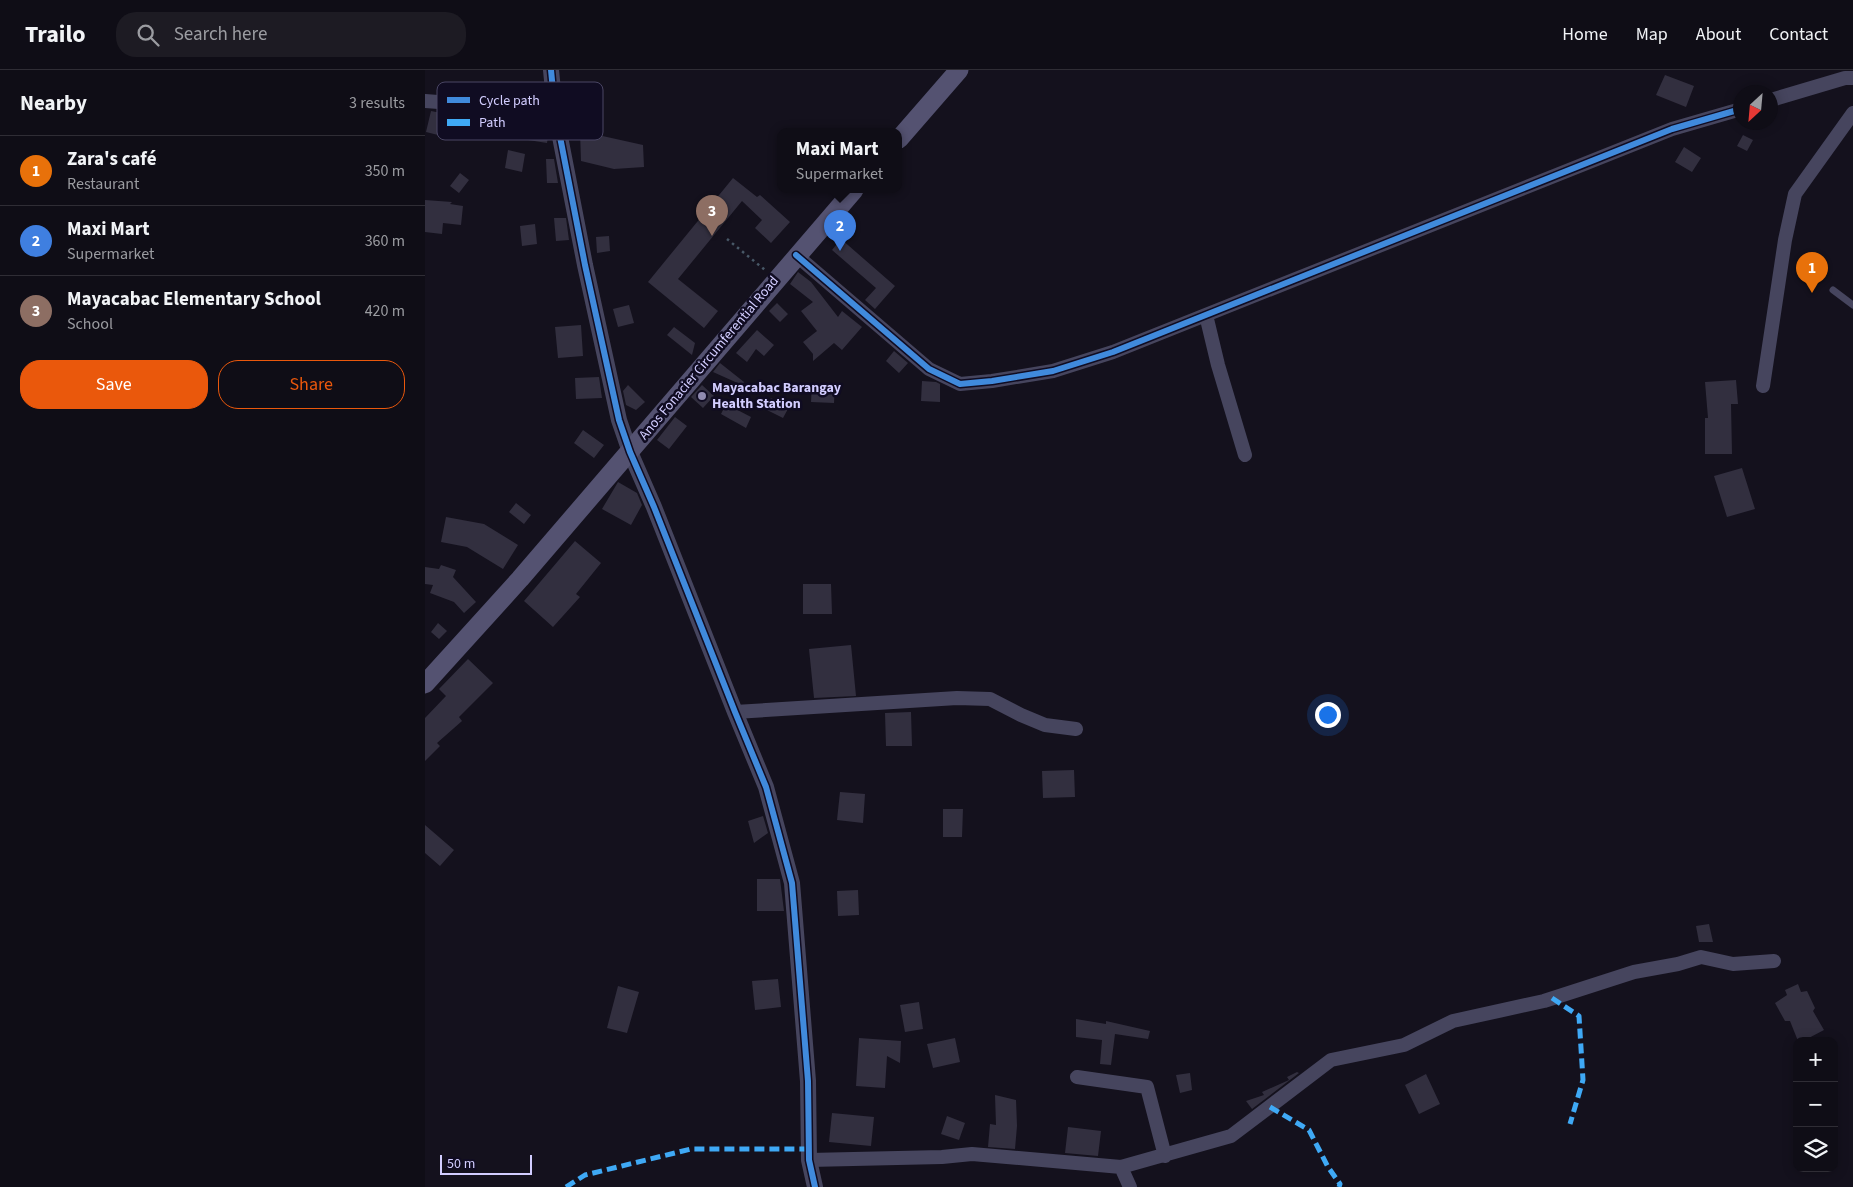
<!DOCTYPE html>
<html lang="en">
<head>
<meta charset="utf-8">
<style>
	:root { --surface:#0f0d16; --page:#1d1b23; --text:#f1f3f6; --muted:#9b9ca1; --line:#2f2d35; --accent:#ea580c }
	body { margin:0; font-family:"Source Sans 3",sans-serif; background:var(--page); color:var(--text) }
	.controls { position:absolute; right:15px; bottom:15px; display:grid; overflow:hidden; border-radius:10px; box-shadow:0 2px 12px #0003 }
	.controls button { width:45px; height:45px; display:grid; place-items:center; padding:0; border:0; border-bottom:1px solid var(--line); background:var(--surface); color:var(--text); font:25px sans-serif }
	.compass { position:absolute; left:1308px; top:15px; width:45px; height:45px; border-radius:50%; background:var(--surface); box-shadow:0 2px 12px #0003; rotate:206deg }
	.scale { position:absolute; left:15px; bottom:12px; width:92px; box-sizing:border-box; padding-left:5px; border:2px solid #d2cdff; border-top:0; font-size:14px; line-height:18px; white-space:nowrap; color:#d2cdff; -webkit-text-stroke:4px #100c22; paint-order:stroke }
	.you { position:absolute; left:902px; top:644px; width:18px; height:18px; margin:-12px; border:4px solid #fff; border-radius:50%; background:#1a73e8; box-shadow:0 0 0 8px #1a73e833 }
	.badge { display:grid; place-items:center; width:32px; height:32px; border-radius:50%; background:var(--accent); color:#fff; font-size:16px; font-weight:700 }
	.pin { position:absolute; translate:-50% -41px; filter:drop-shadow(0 1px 2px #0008) }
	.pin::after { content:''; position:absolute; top:26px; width:18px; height:15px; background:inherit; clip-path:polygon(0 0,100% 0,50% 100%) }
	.popup { position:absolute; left:352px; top:58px; width:125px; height:65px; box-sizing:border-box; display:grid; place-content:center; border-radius:10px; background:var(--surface); filter:drop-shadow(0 1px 4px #0005); font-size:16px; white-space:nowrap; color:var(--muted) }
	.popup b { font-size:19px; color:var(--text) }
	.popup::after { content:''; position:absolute; left:50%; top:100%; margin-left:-10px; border:10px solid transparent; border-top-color:var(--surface) }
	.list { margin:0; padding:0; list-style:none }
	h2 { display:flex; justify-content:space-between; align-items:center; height:65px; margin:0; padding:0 20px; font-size:21px }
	h2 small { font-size:16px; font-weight:400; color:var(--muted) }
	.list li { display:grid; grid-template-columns:32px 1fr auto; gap:15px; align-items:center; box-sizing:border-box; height:70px; padding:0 20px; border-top:1px solid var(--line) }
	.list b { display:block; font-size:19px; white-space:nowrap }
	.list p { margin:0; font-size:16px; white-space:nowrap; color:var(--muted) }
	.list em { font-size:16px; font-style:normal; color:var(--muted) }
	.actions { display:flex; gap:10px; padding:15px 20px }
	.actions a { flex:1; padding:11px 0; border:1px solid var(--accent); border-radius:20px; text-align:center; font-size:18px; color:var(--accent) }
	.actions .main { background:var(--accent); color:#fff }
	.icon { flex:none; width:28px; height:28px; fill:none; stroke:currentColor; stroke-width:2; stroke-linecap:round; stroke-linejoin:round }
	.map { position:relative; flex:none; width:1428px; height:1117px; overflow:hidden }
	header { display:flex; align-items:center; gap:30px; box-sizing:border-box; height:70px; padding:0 25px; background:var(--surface); border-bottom:1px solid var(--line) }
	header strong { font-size:24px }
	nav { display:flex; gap:28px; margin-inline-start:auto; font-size:18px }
	.search { width:350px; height:45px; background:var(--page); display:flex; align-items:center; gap:12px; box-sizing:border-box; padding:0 18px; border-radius:20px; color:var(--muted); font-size:19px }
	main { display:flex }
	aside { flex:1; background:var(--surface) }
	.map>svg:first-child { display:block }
	.building { fill:#322f3f }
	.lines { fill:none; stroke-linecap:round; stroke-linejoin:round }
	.path { stroke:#485867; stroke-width:2.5; stroke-dasharray:2.5 4; stroke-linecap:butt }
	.service { stroke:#46455e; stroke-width:7 }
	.minor { stroke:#46455e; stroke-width:14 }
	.tertiary { stroke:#46455e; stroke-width:16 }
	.secondary { stroke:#545271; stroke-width:19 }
	.quiet { stroke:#3fa9f5; stroke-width:5; stroke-dasharray:10 5; stroke-linecap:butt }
	.cycleway-casing { stroke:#100c22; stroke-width:9 }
	.cycleway { stroke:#408adc; stroke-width:6 }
	.poi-dot { fill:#908bb0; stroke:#100c22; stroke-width:2 }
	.labels { text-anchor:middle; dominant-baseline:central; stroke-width:5; stroke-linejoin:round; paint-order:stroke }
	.street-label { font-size:14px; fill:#d2cdff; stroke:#100c22 }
	.poi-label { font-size:14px; font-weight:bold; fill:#d2cdff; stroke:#100c22; text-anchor:start }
	.key { fill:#100c22; stroke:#4a4664; stroke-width:1 }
	.key-label { font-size:14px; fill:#d2cdff }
</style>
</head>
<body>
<header>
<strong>Trailo</strong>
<div class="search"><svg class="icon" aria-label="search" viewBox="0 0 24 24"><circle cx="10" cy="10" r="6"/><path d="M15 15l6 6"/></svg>Search here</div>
<nav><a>Home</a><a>Map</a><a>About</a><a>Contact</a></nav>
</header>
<main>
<aside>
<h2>Nearby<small>3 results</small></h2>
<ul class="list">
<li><span class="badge" style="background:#e8710a">1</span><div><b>Zara's café</b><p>Restaurant</p></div><em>350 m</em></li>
<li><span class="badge" style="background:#3f7fe0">2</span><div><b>Maxi Mart</b><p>Supermarket</p></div><em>360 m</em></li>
<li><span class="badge" style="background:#8d6e63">3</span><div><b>Mayacabac Elementary School</b><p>School</p></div><em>420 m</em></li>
</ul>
<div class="actions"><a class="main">Save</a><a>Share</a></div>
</aside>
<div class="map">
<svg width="1428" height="1117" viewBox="0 0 1428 1117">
	<rect width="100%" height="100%" fill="#14111d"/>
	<path class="building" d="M 1240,5 L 1269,16 L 1261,37 L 1231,25 Z
		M 6,41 L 26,45 L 24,56 L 15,54 L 13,65 L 1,62 Z
		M 61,44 L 74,47 L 71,57 L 56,53 Z
		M 106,48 L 121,49 L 124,61 L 122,73 L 103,70 Z
		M 155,61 L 218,75 L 219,97 L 189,99 L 156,91 Z
		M 1318,65 L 1328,70 L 1322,81 L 1312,76 Z
		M 1259,77 L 1276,88 L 1267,102 L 1250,92 Z
		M 83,80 L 100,84 L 97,102 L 80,98 Z
		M 121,89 L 129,89 L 133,113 L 122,113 Z
		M 35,103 L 44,110 L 34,123 L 25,116 Z
		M 308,108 L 332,127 L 335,125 L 365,152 L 346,173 L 330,158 L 337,150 L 317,131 L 253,209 L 293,241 L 279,258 L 223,212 Z
		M 0,130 L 27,132 L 25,134 L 38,136 L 36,155 L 18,153 L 17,164 L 0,162 Z
		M 129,148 L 141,148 L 144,170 L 131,171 Z
		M 110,154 L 112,174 L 97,176 L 95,156 Z
		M 184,166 L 185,181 L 172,183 L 171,167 Z
		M 416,169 L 470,216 L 450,239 L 440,230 L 451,218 L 407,180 Z
		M 373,202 L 386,212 L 413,247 L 417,241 L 437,257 L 417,280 L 409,273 L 388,291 L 388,284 L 378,272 L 392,261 L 376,241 L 388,232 L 365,214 Z
		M 352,233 L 363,244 L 355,252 L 344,241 Z
		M 204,235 L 209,253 L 193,257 L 188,239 Z
		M 156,255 L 158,286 L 133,288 L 130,257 Z
		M 249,257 L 270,273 L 267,285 L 242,265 Z
		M 332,260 L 349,275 L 339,286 L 331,279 L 322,292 L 311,283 Z
		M 469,281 L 483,293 L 474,303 L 461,291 Z
		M 295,293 L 319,312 L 317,315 L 288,302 Z
		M 174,307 L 177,328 L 151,329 L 150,308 Z
		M 1311,310 L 1313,334 L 1306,334 L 1307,384 L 1280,384 L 1280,348 L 1283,348 L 1280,312 Z
		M 497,311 L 511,312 L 515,314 L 515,332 L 496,331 Z
		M 387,314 L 410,315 L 409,333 L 386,332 Z
		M 203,315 L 220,332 L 211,340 L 201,335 L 198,321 Z
		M 277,315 L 289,326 L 278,338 L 266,327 Z
		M 346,328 L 364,337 L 358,348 L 340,339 Z
		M 301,334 L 326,347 L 321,358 L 296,344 Z
		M 250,347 L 262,356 L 244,379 L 232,370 Z
		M 158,360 L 179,375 L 169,388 L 149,373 Z
		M 1317,398 L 1330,439 L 1302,447 L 1289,406 Z
		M 193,412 L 212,423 L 217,435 L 206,455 L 177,439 Z
		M 91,433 L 106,445 L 99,454 L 84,442 Z
		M 21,447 L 59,454 L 93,475 L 78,499 L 42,477 L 16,472 Z
		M 150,471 L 176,493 L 151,524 L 155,527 L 128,557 L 99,531 Z
		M 16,495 L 31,500 L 28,507 L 51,532 L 39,543 L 29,532 L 5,523 L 8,515 L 0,514 L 0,497 L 14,499 Z
		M 378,514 L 406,514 L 407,544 L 378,544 Z
		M 13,553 L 22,561 L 14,569 L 6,562 Z
		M 426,575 L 431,626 L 389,628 L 384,579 Z
		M 43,589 L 68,613 L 34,647 L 37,651 L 12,673 L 15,676 L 0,691 L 0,648 L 21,626 L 14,619 Z
		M 486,642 L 487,676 L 461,676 L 460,643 Z
		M 649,700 L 650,727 L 618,728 L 617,701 Z
		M 415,722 L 440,724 L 438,753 L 412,750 Z
		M 518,739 L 538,739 L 537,767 L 518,767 Z
		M 338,746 L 343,763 L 329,773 L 323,751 Z
		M 0,755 L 29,780 L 15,796 L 0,783 Z
		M 332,809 L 355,809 L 359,841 L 332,841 Z
		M 433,820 L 434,845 L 413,846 L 412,821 Z
		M 1284,854 L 1288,872 L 1274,872 L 1271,856 Z
		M 353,909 L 356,937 L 330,940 L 327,911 Z
		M 1373,914 L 1376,922 L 1382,921 L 1390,938 L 1388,941 L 1399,960 L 1378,971 L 1373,971 L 1365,951 L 1360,951 L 1350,933 L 1362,925 L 1360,920 Z
		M 193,916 L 214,922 L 202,963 L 182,958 Z
		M 494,932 L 498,959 L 480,962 L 475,935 Z
		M 651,949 L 681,954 L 681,951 L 725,961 L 723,969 L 690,964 L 686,995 L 675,994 L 677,970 L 651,967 Z
		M 434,968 L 476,971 L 475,993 L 462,986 L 460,1018 L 431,1016 Z
		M 530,968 L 535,992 L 508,998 L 502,974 Z
		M 872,1002 L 874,1003 L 827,1039 L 821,1031 L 839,1025 L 837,1022 L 864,1010 L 862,1007 Z
		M 765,1003 L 767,1020 L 755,1023 L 751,1005 Z
		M 1001,1004 L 1015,1034 L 994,1044 L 980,1015 Z
		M 570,1025 L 591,1030 L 592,1056 L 590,1079 L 563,1077 L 565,1054 L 571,1055 Z
		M 407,1043 L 449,1047 L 446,1076 L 404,1072 Z
		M 522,1046 L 540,1053 L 534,1070 L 516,1064 Z
		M 643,1057 L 676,1061 L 673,1086 L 640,1083 Z"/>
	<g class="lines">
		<path class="path" d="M 302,169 L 340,200"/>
		<path class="service" d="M 1408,220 L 1428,235"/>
		<path class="minor" d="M 1346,30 L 1420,8 L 1428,8
			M 0,31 L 130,41
			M 371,185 L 504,299 L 535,314 L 567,311 L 628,301 L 688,282 L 1247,59 L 1316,39
			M 781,245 L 793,295 L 820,385
			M 1338,316 L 1360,170 L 1370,124 L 1428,43
			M 310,642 L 532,628 L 565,629 L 596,645 L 620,655 L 651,659
			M 652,1007 L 722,1017 L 740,1086
			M 384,1090 L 517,1087 L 547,1084 L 696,1097 L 806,1066 L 906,990 L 979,975 L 1028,951 L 1119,931 L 1209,902 L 1253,894 L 1276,887 L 1308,894 L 1349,891
			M 696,1097 L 705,1117"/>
		<path class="tertiary" d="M 126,0 L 130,41 L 160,195 L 194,350 L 205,382 L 229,437 L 310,642 L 341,717 L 367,813 L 383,1011 L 384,1090 L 390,1117"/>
		<path class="secondary" d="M 474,69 L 534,0
			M 0,614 L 95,509 L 429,120"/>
		<path class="quiet" d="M 1127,928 L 1154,946 L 1158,1010 L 1145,1054
			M 845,1037 L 884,1060 L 903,1097 L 915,1114 L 914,1117
			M 141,1117 L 160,1105 L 266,1079 L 384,1079"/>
		<defs>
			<path id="cycleway" d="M 126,0 L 130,41 L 160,195 L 194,350 L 205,382 L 229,437 L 310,642 L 341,717 L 367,813 L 383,1011 L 384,1090 L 390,1117
				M 371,185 L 504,299 L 535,314 L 567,311 L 628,301 L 688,282 L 1247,59 L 1316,39"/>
		</defs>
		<use href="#cycleway" class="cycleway-casing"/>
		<use href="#cycleway" class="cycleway"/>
	</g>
	<circle class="poi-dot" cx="277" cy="326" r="5"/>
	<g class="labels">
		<g class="street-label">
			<text transform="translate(284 288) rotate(-50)">Anos Fonacier Circumferential Road</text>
		</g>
		<g class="poi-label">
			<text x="287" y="318">Mayacabac Barangay<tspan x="287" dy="16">Health Station</tspan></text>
		</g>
	</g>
	<rect x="12" y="12" width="166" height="58" rx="8" class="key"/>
	<rect x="22" y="27" width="23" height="6" fill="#408adc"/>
	<rect x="22" y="49" width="23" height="7" fill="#3fa9f5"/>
	<g class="key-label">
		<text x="54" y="35">Cycle path</text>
		<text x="54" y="57">Path</text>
	</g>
</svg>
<div class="controls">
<button>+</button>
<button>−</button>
<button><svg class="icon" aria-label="layers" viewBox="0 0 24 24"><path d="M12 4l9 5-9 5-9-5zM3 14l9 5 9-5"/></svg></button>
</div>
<svg class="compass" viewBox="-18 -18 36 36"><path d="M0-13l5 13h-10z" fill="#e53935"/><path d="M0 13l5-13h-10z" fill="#9b9ca1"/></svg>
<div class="scale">50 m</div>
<div class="you"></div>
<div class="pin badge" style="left:1387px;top:223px;background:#e8710a">1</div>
<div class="pin badge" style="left:415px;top:181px;background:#3f7fe0">2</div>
<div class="popup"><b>Maxi Mart</b>Supermarket</div>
<div class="pin badge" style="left:287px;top:166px;background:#8d6e63">3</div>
</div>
</main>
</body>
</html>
